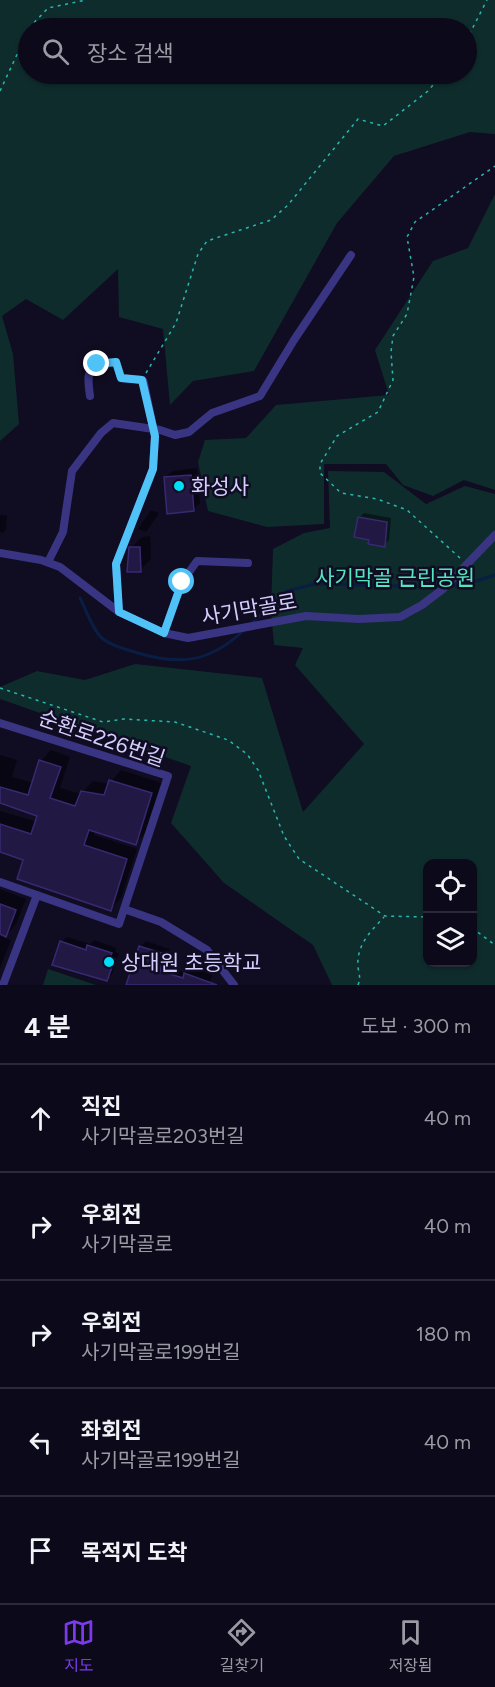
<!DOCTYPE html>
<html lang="ko">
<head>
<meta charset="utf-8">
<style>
	:root { --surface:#0c091a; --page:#1a1727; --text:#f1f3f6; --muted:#9a9aa2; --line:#2c2a39; --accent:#7c3aed }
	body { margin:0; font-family:Figtree,"Noto Sans KR",sans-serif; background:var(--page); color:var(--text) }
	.controls { position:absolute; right:18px; bottom:18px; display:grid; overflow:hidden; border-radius:12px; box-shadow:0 2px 4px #0004 }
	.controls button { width:54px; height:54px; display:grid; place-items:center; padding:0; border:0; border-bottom:2px solid var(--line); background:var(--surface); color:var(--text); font:30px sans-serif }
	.stop { position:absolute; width:18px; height:18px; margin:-14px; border:4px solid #4fc3f7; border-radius:50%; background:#fff }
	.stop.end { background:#4fc3f7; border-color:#fff; box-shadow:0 2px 6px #0008 }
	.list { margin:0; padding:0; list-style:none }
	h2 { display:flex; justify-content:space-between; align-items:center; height:78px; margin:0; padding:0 24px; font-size:26px }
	h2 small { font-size:20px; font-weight:400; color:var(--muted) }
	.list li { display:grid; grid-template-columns:39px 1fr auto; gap:18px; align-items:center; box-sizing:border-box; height:108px; padding:0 24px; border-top:2px solid var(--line) }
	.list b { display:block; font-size:22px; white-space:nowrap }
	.list p { margin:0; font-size:20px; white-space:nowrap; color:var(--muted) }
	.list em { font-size:20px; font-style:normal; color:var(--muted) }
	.icon { flex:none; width:33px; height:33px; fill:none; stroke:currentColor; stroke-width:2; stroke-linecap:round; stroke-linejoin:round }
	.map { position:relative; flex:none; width:495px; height:985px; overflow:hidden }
	.search { position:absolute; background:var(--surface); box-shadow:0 2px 4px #0004; left:18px; right:18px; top:18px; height:66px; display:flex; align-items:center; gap:15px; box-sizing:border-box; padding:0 21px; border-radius:33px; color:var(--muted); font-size:22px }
	.sheet { height:618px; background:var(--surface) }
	nav { display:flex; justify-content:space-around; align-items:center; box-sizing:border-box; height:84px; border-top:2px solid var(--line); background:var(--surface); font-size:16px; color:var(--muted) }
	nav a { display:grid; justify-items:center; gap:3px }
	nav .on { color:var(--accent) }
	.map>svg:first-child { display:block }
	.green { fill:#0f2c2c; fill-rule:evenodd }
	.shadow { fill:#0007 }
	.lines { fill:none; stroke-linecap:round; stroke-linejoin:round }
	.stream { stroke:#091e44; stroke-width:3 }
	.building { fill:#211844; stroke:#382971; stroke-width:1.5 }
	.path { stroke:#28b8b1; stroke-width:1.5; stroke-dasharray:3 4.5; stroke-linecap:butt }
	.street { stroke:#393583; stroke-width:8 }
	.route { stroke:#4fc3f7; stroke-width:8 }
	.poi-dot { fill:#00ddf9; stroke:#100c22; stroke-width:2 }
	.labels { text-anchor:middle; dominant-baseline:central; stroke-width:5; stroke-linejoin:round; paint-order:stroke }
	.poi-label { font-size:21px; fill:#d4ceff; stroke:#100c22; text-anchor:start }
	.park-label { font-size:21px; fill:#54e4c2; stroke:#100c22 }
	.street-label { font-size:21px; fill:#d4ceff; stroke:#100c22 }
</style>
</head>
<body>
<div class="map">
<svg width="495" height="985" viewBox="0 0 495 985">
	<rect width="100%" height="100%" fill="#100c22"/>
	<path class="green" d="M 0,0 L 495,0 L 495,134 L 470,132 L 394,156 L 337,223 L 254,371 L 193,381 L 170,405 L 163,329 L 119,317 L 118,269 L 63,320 L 26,299 L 2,316 L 13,354 L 19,424 L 0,441 ZM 466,28 L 466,74 L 28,74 L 28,28 Z
		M 495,194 L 495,490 L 464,480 L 433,496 L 403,485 L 386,464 L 324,464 L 324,524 L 267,527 L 208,511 L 198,462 L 205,440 L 246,438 L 276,405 L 389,395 L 375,350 L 433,261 L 468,248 Z
		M 328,471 L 384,472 L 426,504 L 465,486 L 495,494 L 495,985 L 332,985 L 313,945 L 224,883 L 171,823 L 191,766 L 0,699 L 0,687 L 37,671 L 85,680 L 135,664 L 262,678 L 303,812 L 364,744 L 295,665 L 303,648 L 274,645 L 271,610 L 273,549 L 304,533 L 330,528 ZM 428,864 L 472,864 L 472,963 L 428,963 Z
		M 48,969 L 96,985 L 43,985 Z"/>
	<path class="shadow" d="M 197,468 L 200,503 L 193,510 L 165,478 L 173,471 Z
		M 151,510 L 159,513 L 146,532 L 138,529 Z
		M 364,513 L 391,518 L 389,540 L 384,545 L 360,517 Z
		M 0,515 L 7,515 L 6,529 L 3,533 L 0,532 Z
		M 150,536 L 151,559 L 140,570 L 131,548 L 142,537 Z
		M 51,750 L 70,757 L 60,788 L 81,794 L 93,781 L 109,784 L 121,770 L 162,783 L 146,832 L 135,843 L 95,830 L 94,835 L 137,849 L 121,898 L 111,909 L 25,859 L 0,851 L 0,811 L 37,822 L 39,815 L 0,803 L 0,755 L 17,760 L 12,777 L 33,783 L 41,761 Z
		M 0,889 L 26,899 L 16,924 L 6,935 L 0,933 Z
		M 0,936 L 11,940 L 0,968 Z
		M 67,937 L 90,944 L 94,940 L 116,948 L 115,952 L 119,953 L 112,974 L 107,979 L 61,942 Z
		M 146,941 L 170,949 L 164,966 L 186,973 L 191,968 L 212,975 L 209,985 L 128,985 L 141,946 Z"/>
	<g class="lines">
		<path class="stream" d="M 448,586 L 461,586 L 495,575
			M 80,598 C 86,610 93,631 103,639 C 112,646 127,650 138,653 C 182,666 210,662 244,630
			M 251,624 L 287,591 L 315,584 L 441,587"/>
	</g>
	<path class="building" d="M 191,475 L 194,511 L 167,514 L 164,477 Z
		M 358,517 L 387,522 L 385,547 L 368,544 L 369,540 L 354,537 Z
		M 129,547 L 140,547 L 141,572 L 127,572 Z
		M 39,760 L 61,767 L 50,798 L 75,806 L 81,791 L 104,795 L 109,780 L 152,793 L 136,845 L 89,830 L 84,845 L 127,859 L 111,911 L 17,879 L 23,860 L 0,852 L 0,824 L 31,834 L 37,816 L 0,803 L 0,787 L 28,795 Z
		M 0,904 L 16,910 L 6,937 L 0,934 Z
		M 60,941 L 86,950 L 87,945 L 112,953 L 110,957 L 115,959 L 107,981 L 52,965 Z
		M 139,946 L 165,954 L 160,971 L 183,978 L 184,973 L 217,985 L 126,985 Z"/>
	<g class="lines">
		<path class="path" d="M 29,28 L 48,8 L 86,0
			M 466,41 L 487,0
			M 0,91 L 28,31
			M 146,373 L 176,323 L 198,254 L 207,241 L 271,220 L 288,205 L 358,119 L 383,126 L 428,91 L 442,74
			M 460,558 L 407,510 L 377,499 L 341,493 L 320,473 L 320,464 L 337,436 L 378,412 L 393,380 L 391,352 L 393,336 L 407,314 L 414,277 L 407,237 L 415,222 L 495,166
			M 0,688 L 103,722 L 124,719 L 175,722 L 228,740 L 247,754 L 258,770 L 284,836 L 299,859 L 385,916 L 428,917
			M 472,928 L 495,945
			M 358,985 C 361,977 359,975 358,967 C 356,945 371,931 384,917"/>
		<path class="street" d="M 90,396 C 86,368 88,365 116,362 L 121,378 L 143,380 L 144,383 L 155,437 L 153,469 L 116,564 L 119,612
			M 0,553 L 41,560 L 60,567 L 119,612 L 164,633 L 188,638 L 306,616 L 359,619 L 400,617 L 422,605 L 443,589 L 495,535
			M 48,562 L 63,532 L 72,471 L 101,433 L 113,423 L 160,430 L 175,435 L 189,432 L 212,413 L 260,396 L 294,340 L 351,255
			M 164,633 L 182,582 L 197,561 L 248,563
			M 0,723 L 168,776 L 119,924 L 0,882
			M 124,909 L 161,922 L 207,950 L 234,985
			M 3,985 L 37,895"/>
	</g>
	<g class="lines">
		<path class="route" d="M 97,364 L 116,362 L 121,378 L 142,380 L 155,436 L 153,469 L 116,564 L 119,612 L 164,633 L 182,582"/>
	</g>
	<g class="poi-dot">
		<circle cx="179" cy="486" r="6"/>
		<circle cx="109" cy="962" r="6"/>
	</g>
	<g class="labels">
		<g class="poi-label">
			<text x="191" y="486">화성사</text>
			<text x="121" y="962">상대원 초등학교</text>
		</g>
		<g class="park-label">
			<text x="395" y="577">사기막골 근린공원</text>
		</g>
		<g class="street-label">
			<text transform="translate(249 609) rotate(-10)">사기막골로</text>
			<text transform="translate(102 738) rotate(19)">순환로226번길</text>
		</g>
	</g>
</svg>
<div class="controls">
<button><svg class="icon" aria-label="locate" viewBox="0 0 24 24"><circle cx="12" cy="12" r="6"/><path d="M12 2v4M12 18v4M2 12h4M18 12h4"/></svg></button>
<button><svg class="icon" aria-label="layers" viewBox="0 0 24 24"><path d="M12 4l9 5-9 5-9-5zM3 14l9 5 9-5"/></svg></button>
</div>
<div class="stop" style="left:182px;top:582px"></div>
<div class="stop end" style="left:97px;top:364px"></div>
<div class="search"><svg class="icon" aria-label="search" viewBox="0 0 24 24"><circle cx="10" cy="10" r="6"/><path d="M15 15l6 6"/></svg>장소 검색</div>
</div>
<section class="sheet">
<h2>4 분<small>도보 · 300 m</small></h2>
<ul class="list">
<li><svg class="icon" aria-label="ahead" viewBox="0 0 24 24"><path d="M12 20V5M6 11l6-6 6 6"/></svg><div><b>직진</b><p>사기막골로203번길</p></div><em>40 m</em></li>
<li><svg class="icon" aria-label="right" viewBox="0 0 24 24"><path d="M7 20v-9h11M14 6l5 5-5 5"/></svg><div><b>우회전</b><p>사기막골로</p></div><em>40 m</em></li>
<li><svg class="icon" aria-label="right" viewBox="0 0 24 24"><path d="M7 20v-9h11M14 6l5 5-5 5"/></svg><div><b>우회전</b><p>사기막골로199번길</p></div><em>180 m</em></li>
<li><svg class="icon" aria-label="left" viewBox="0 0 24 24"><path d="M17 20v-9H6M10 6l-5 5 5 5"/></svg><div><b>좌회전</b><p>사기막골로199번길</p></div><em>40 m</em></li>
<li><svg class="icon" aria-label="arrive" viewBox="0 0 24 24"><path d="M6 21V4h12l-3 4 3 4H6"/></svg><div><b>목적지 도착</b></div></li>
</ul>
</section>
<nav>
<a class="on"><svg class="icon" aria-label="map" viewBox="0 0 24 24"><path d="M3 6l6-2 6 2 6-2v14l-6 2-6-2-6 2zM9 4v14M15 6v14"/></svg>지도</a>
<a><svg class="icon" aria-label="directions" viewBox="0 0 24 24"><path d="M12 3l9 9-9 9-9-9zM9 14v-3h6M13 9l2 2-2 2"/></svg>길찾기</a>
<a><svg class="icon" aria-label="saved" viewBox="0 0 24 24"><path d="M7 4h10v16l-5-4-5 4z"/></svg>저장됨</a>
</nav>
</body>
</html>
